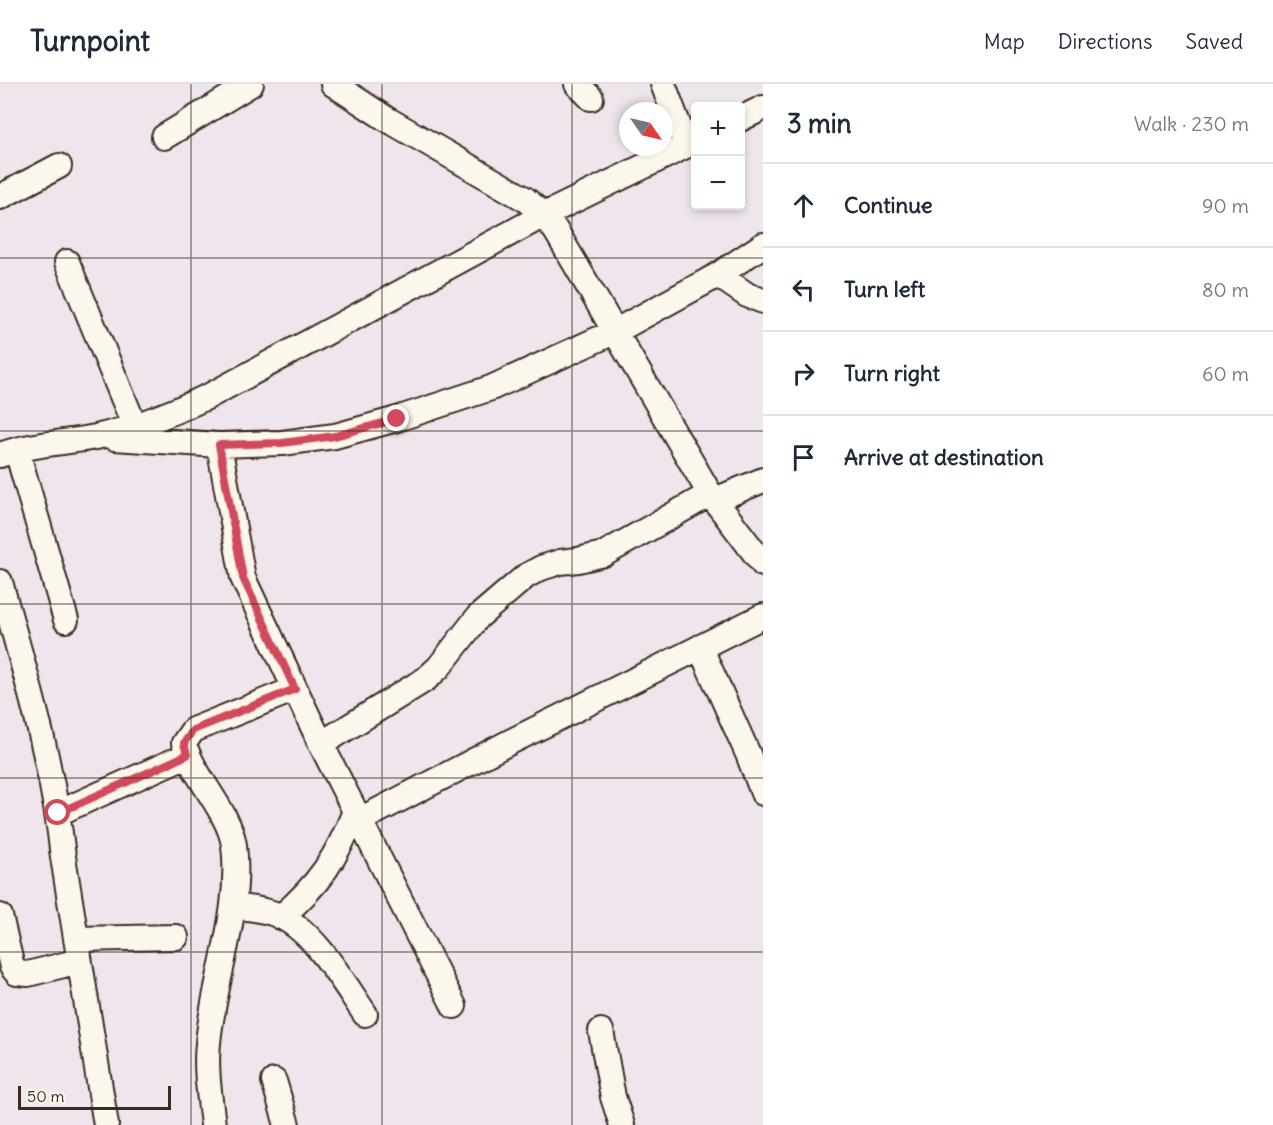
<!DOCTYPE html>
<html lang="en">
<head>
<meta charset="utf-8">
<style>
	:root { --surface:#fff; --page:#f2f2f3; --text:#1f2937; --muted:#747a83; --line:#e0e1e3 }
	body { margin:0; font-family:Delius,sans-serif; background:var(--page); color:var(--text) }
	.controls { position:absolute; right:18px; top:18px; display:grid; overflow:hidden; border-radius:6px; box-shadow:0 3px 9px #0003 }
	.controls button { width:54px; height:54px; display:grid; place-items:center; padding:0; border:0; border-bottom:2px solid var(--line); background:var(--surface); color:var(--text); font:30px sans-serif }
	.compass { position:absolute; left:619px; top:18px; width:54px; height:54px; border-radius:50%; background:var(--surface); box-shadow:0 3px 9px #0003; rotate:124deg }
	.scale { position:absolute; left:18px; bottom:15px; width:153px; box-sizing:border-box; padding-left:6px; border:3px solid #3b2a1e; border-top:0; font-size:16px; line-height:21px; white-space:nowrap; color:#3b2a1e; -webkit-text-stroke:4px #fbf7ec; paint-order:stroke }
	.stop { position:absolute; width:18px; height:18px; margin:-14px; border:4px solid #d1495b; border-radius:50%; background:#fff }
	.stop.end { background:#d1495b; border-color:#fff; box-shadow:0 2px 6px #0008 }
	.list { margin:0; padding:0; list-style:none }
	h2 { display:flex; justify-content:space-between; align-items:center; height:78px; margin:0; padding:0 24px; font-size:26px }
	h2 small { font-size:20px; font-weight:400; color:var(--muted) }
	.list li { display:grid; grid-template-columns:39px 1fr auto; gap:18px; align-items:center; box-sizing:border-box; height:84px; padding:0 24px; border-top:2px solid var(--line) }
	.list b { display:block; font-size:22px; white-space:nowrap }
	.list em { font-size:20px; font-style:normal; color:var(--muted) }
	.icon { flex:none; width:33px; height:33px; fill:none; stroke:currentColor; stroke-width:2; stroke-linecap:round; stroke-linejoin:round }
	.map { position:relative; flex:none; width:763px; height:1041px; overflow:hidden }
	header { display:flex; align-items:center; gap:36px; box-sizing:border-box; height:84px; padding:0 30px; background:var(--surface); border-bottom:2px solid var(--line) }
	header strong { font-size:28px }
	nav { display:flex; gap:33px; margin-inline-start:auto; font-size:21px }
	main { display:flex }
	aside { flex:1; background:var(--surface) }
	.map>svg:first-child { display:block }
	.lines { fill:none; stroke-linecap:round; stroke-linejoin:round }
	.minor-casing { stroke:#3b2a1e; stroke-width:28 }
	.minor { stroke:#fbf7ec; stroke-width:24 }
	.route { stroke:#d1495b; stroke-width:8 }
	.grid { fill:none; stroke:#3b2a1e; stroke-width:1.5; stroke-opacity:0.55 }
</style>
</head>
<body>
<header>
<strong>Turnpoint</strong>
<nav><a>Map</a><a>Directions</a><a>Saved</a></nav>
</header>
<main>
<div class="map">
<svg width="763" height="1041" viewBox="0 0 763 1041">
	<rect width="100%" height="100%" fill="#efe6ed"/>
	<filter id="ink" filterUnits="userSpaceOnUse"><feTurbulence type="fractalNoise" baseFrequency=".0167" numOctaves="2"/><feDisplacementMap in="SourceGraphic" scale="12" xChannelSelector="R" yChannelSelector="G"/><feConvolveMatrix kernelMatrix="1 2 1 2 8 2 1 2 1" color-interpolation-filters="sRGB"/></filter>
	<g filter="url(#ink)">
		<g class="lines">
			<defs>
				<path id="minor" d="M 333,0 L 385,34 L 525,115 L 544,131 L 556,147 L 710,410 L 763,480
					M 577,0 L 591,14
					M 663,0 L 686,61
					M 740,35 L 763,24
					M 164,53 L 251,0
					M 0,113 L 59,82
					M 67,178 L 135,343
					M 718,191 L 747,211 L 763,217
					M 115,354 L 219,361 L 282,359 L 335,352 L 397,335 L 491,304 L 616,247 L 718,191 L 763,161
					M 219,361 L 243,494 L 321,660 L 454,922
					M 17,367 L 66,536
					M 0,371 C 30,360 64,359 96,353 C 136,344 172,329 209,312 L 544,131 L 696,57
					M 715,416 L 763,396
					M 0,498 C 25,588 53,680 63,773 L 106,1041
					M 700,563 L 748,670 L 763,709
					M 321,660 L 426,595 L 439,583 L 478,533 L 526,492 L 541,484 L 560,478 L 578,476 L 604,470 L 710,410
					M 58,729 L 187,671
					M 360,736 L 510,658 L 763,532
					M 234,822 C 247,824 262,825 275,830 C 313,844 343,898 365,930
					M 0,832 L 12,883 L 17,889 L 28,890 L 79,877
					M 281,833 C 319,800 337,774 355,727
					M 76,855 L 176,853
					M 601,947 L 613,1013 L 622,1041
					M 274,997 L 287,1041
					M 213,1041 C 210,1014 205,986 208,959 C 214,893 242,828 234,761 C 229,727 193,693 184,659 L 193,646 L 295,605"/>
			</defs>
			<use href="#minor" class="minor-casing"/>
			<use href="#minor" class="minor"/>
		</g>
	</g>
	<g class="lines" filter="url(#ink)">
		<path class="route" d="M 58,729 L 187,671 L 184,659 L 193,646 L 295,605 L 243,494 L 219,361 L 282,359 L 335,352 L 397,335"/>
	</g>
	<path class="grid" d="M 191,0 L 191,1041M 382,0 L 382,1041M 572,0 L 572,1041M 0,174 L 763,174M 0,347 L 763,347M 0,520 L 763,520M 0,694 L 763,694M 0,868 L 763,868"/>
</svg>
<div class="controls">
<button>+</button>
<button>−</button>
</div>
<svg class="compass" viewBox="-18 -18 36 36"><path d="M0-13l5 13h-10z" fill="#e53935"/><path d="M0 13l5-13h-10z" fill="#747a83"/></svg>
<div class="scale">50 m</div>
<div class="stop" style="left:58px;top:729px"></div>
<div class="stop end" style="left:397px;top:335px"></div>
</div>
<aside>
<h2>3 min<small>Walk · 230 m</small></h2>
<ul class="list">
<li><svg class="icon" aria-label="ahead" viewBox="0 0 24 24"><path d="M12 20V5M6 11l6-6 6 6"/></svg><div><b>Continue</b></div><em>90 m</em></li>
<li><svg class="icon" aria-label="left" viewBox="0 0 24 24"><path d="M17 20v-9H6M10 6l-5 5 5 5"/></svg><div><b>Turn left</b></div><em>80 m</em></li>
<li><svg class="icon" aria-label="right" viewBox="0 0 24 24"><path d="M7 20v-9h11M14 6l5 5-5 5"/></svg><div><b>Turn right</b></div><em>60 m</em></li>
<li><svg class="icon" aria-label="arrive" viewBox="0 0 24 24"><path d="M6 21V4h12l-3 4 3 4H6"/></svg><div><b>Arrive at destination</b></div></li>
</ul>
</aside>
</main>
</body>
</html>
